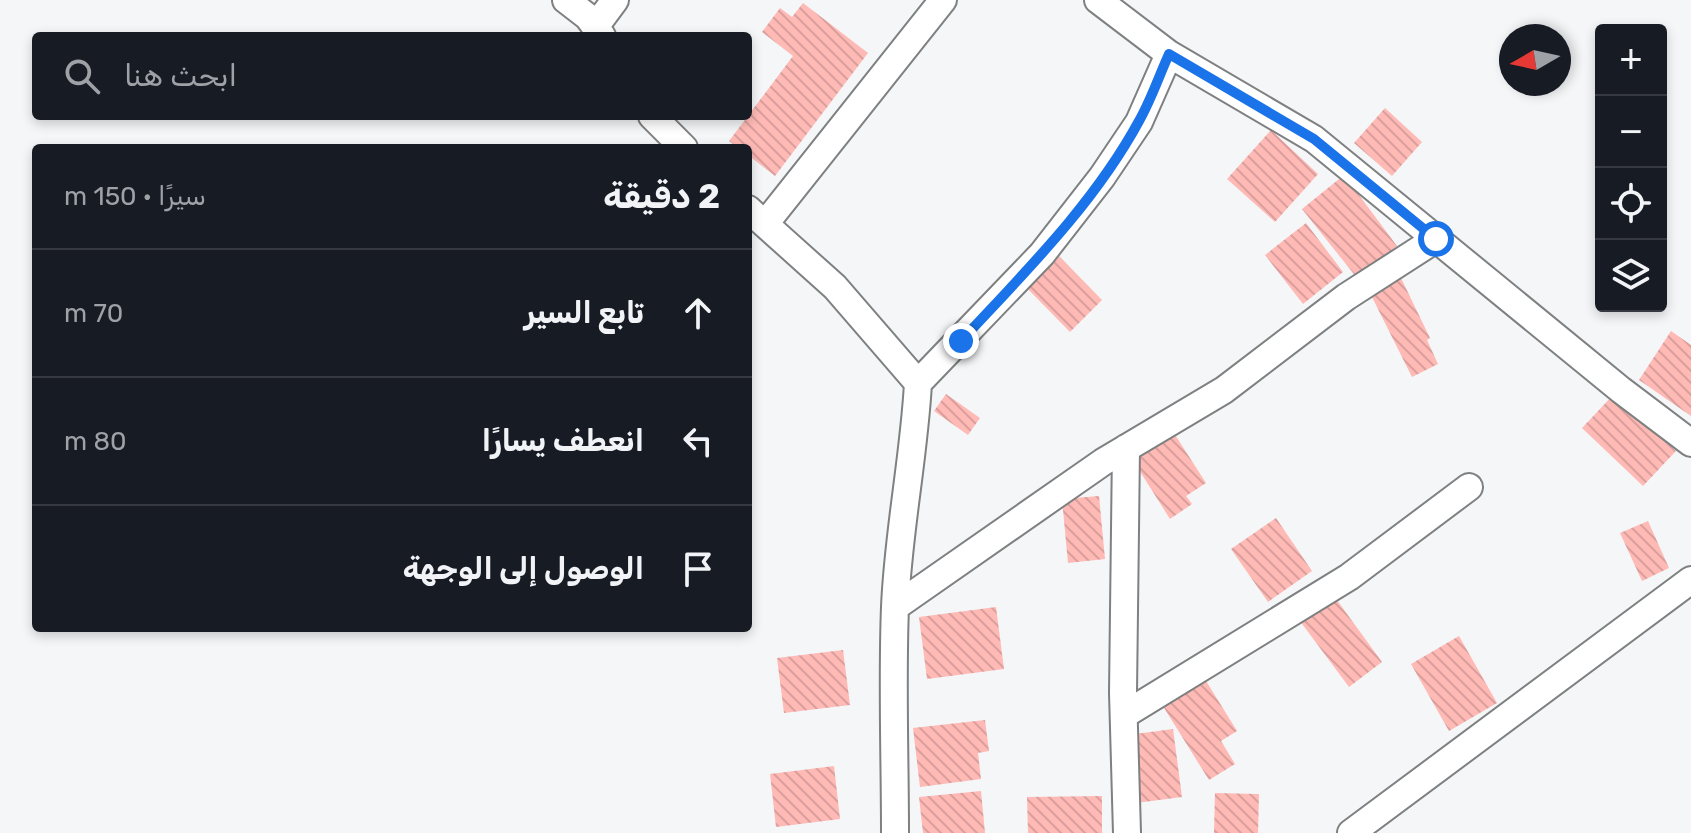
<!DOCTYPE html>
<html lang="ar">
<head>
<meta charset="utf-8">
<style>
	:root { --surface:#171b24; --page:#242831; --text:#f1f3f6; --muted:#9ea1a6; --line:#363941 }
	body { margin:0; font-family:Rubik,Cairo,sans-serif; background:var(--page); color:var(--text); direction:rtl }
	.controls { position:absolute; right:24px; top:24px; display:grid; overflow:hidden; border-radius:8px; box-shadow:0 4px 12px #0003 }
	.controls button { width:72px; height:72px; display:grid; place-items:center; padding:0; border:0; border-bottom:2px solid var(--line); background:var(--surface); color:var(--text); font:40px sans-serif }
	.compass { position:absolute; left:1499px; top:24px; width:72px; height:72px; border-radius:50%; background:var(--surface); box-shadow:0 4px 12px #0003; rotate:261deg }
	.stop { position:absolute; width:24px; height:24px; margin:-18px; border:6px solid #1a73e8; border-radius:50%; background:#fff }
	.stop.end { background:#1a73e8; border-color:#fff; box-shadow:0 2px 8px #0008 }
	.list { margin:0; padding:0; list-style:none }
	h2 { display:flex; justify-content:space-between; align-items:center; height:104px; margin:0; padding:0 32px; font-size:34px }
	h2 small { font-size:26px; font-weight:400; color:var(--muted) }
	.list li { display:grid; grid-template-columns:52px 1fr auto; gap:24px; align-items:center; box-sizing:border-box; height:128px; padding:0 32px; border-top:2px solid var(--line) }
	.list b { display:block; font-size:30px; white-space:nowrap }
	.list em { font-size:26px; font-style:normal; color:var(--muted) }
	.icon { flex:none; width:44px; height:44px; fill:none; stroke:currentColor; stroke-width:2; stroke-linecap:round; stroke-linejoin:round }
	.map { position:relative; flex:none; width:1691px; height:833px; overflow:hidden; direction:ltr }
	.search { position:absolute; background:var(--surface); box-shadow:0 4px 12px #0003; left:32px; top:32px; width:720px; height:88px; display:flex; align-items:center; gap:20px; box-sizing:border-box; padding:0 28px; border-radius:8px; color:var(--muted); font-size:30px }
	.panel { position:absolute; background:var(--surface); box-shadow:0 4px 12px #0003; left:32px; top:144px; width:720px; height:488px; border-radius:8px; direction:rtl }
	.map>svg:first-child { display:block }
	.building { fill:url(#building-back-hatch) }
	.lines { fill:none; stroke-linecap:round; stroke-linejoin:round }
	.minor-casing { stroke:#7e8081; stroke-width:30 }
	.minor { stroke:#fff; stroke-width:26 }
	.route { stroke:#1a73e8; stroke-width:10 }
</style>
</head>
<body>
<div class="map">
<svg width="1691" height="833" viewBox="0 0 1691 833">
	<defs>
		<pattern id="building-back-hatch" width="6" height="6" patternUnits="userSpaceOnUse" patternTransform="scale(2)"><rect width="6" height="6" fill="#ffbab6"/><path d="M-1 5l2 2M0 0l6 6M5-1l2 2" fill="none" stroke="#da9f9c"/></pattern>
	</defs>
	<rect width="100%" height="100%" fill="#f4f6f8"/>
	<path class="building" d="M 803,3 L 868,53 L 775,176 L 748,155 L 748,148 L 738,148 L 729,141 L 793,56 L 762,32 L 780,8 L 792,17 Z
		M 1385,108 L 1422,142 L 1392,176 L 1354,143 Z
		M 1271,130 L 1318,174 L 1275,222 L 1227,179 Z
		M 1344,175 L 1397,246 L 1357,278 L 1302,209 Z
		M 1306,223 L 1343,272 L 1303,304 L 1265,255 Z
		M 1055,252 L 1102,300 L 1070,332 L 1023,284 Z
		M 1400,276 L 1430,338 L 1427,340 L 1438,364 L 1412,377 L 1369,291 Z
		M 1671,331 L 1691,345 L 1691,416 L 1639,380 Z
		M 1615,393 L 1676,451 L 1643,486 L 1582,428 Z
		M 946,394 L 980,418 L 968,435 L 934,411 Z
		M 1170,427 L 1206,483 L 1186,496 L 1192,504 L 1170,519 L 1129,454 Z
		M 1099,496 L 1105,559 L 1068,563 L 1062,499 Z
		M 1276,518 L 1312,571 L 1268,602 L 1231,549 Z
		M 1648,521 L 1669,568 L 1642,581 L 1620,533 Z
		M 1331,592 L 1382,662 L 1349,687 L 1297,617 Z
		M 996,607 L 1004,669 L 927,679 L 919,617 Z
		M 1459,636 L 1497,703 L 1449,731 L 1411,664 Z
		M 843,650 L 850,705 L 784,713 L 777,658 Z
		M 1203,676 L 1237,731 L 1221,741 L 1235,764 L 1209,780 L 1161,703 Z
		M 985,720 L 989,751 L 978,753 L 981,779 L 920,787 L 913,728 Z
		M 1173,729 L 1182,797 L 1136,803 L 1128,735 Z
		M 834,766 L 840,819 L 776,827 L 770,774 Z
		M 981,791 L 985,833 L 923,833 L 919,797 Z
		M 1215,793 L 1259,794 L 1258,833 L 1214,833 Z
		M 1102,796 L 1102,833 L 1028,833 L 1027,797 Z"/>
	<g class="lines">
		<defs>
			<path id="minor" d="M 566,0 L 588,17 L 602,36
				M 1098,0 L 1169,54 L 1314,139 L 1621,390 L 1691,443
				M 595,27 L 615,0
				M 652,116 L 684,148
				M 748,209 L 835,287 L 918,383
				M 765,224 L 943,0
				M 1126,448 L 1123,693 L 1127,833
				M 895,607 L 1103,462 L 1224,390 L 1346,297 L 1436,239
				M 1124,715 L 1349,577 L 1469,487
				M 895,833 C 895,758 892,682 895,607 C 898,532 914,458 918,383 L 1042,254 L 1102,177 L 1139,122 L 1169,54
				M 1351,833 L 1691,580"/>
		</defs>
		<use href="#minor" class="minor-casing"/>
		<use href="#minor" class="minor"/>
	</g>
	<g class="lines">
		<path class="route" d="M 961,341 C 1024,273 1094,204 1139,121 C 1151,100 1159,76 1169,54 L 1314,139 L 1436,239"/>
	</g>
</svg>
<div class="controls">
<button>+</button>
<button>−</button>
<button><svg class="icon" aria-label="locate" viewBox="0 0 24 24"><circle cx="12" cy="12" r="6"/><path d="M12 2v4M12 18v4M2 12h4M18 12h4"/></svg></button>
<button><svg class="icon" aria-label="layers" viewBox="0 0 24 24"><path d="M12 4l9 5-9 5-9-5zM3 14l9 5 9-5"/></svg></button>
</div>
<svg class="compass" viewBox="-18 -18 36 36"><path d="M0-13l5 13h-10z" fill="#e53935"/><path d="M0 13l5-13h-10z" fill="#9ea1a6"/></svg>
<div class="stop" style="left:1436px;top:239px"></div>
<div class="stop end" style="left:961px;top:341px"></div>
<div class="search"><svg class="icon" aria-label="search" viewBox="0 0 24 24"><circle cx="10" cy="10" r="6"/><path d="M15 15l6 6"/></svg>ابحث هنا</div>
<section class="panel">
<h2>2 دقيقة<small>سيرًا · 150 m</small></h2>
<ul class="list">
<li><svg class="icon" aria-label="ahead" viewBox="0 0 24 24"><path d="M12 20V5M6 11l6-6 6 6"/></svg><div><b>تابع السير</b></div><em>70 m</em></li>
<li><svg class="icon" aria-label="left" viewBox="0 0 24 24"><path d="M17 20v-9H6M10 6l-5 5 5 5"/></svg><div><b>انعطف يسارًا</b></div><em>80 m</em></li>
<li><svg class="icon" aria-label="arrive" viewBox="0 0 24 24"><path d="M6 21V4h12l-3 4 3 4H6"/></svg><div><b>الوصول إلى الوجهة</b></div></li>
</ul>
</section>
</div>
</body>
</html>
